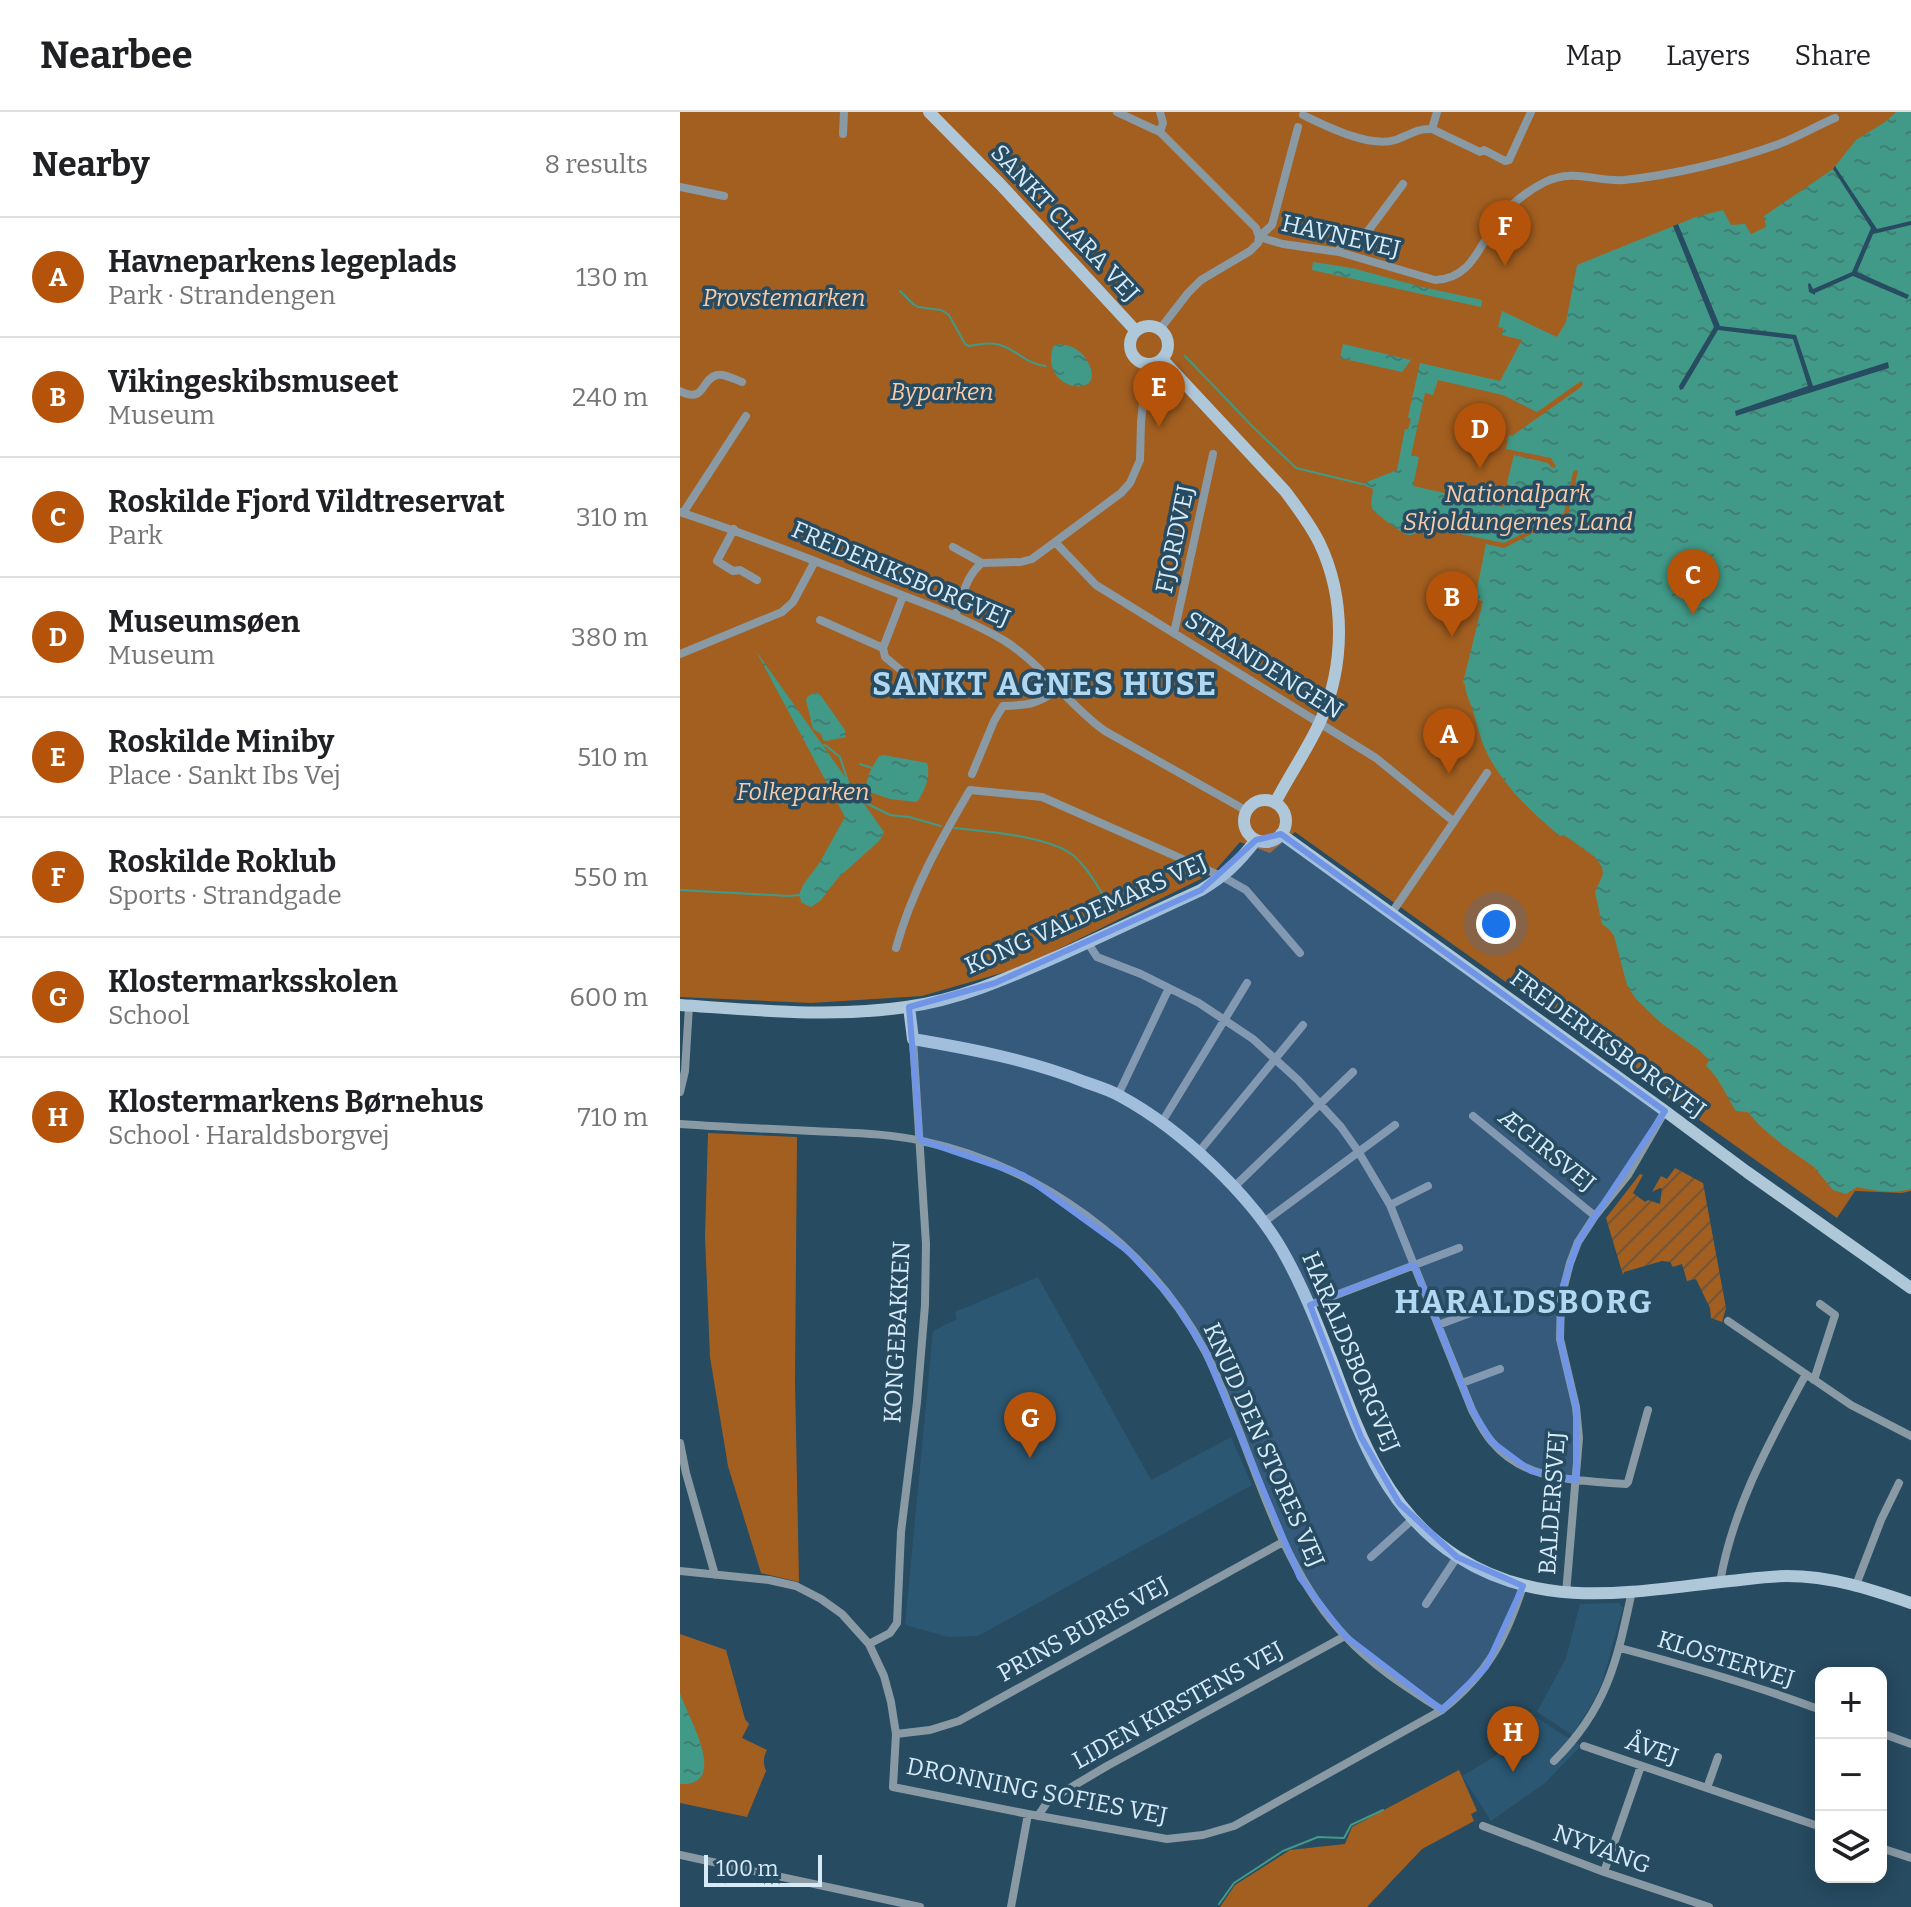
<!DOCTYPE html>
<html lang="en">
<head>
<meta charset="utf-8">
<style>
	:root { --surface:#fff; --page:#f6f6f6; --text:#202124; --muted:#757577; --line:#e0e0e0; --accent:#b45309 }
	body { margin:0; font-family:Bitter,serif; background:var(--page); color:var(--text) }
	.controls { position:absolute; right:24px; bottom:24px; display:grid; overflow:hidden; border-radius:16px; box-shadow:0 4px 20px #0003 }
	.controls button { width:72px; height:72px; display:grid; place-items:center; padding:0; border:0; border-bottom:2px solid var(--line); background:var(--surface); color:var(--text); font:40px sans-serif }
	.scale { position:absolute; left:24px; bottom:20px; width:118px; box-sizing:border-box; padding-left:8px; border:4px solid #d6eaf8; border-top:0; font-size:22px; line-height:28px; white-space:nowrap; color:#d6eaf8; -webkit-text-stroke:6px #274b61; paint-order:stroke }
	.you { position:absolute; left:816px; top:812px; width:28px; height:28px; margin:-20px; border:6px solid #fff; border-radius:50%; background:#1a73e8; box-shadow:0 0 0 12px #1a73e833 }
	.badge { display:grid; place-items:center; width:52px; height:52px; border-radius:50%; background:var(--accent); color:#fff; font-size:26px; font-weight:700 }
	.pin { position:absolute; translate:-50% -66px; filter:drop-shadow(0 2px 4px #0008) }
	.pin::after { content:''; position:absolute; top:42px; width:28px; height:24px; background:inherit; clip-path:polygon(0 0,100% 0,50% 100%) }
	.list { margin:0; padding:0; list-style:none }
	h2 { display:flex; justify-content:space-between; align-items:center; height:104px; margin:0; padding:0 32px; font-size:34px }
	h2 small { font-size:26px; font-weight:400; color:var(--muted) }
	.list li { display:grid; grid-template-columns:52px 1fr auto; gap:24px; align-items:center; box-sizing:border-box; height:120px; padding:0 32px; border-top:2px solid var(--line) }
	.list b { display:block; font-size:30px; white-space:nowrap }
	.list p { margin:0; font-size:26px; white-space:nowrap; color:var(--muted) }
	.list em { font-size:26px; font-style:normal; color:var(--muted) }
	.icon { flex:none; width:44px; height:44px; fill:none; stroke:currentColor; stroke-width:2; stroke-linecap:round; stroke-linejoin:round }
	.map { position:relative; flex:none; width:1231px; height:1795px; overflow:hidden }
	header { display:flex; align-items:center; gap:48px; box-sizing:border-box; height:112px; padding:0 40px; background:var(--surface); border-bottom:2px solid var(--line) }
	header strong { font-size:38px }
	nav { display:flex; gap:44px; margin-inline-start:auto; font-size:28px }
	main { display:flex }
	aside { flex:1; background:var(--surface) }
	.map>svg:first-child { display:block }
	.built { fill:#2b5772 }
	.park { fill:#a35f20 }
	.garden { fill:url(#garden-furrows) }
	.water { fill:url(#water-ripples); fill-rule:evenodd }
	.pier { fill:#274b61 }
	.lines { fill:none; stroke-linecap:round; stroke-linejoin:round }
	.stream { stroke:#419a88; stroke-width:2 }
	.street { stroke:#899aa5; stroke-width:8 }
	.secondary { stroke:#aec8da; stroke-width:12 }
	.marked { fill:#7094e6; fill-opacity:0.2; stroke:#7094e6; stroke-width:6; stroke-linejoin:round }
	.labels { text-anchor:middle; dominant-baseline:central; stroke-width:7; stroke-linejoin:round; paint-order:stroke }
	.street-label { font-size:24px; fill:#d6eaf8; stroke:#274b61 }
	.park-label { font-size:24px; font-style:italic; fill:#f9caa7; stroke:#274b61 }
	.district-label { font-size:32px; font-weight:bold; letter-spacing:2px; fill:#b0d8f3; stroke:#274b61 }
</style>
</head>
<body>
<header>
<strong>Nearbee</strong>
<nav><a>Map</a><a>Layers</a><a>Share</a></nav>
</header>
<main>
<aside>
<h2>Nearby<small>8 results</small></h2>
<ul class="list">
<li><span class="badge">A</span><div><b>Havneparkens legeplads</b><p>Park · Strandengen</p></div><em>130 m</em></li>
<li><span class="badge">B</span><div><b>Vikingeskibsmuseet</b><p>Museum</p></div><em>240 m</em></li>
<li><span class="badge">C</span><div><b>Roskilde Fjord Vildtreservat</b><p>Park</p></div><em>310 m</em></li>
<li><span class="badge">D</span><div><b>Museumsøen</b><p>Museum</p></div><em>380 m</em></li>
<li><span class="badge">E</span><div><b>Roskilde Miniby</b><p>Place · Sankt Ibs Vej</p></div><em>510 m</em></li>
<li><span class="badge">F</span><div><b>Roskilde Roklub</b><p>Sports · Strandgade</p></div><em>550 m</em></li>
<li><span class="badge">G</span><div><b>Klostermarksskolen</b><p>School</p></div><em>600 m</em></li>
<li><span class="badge">H</span><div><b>Klostermarkens Børnehus</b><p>School · Haraldsborgvej</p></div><em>710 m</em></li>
</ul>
</aside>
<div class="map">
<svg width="1231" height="1795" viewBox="0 0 1231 1795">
	<defs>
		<pattern id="garden-furrows" width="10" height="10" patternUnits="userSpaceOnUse" patternTransform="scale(2)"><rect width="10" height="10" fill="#a35f20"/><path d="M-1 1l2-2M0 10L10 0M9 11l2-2" fill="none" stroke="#765433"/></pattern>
		<pattern id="water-ripples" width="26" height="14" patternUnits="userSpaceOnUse" patternTransform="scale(2)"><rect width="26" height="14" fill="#419a88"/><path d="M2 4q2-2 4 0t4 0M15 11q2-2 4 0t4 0" fill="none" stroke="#417d72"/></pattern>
	</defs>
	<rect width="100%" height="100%" fill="#274b61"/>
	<path class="built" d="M 358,1165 L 471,1368 L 551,1325 L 572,1373 L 298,1524 L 269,1525 L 225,1513 L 253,1219 L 277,1207 L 275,1200 Z
		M 939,1491 L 943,1496 L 922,1571 L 912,1592 L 892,1623 L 857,1600 L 886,1546 L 900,1492 Z
		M 854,1604 L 901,1634 L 864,1672 L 811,1709 L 782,1664 L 812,1646 L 835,1630 Z"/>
	<path class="park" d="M 0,0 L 1231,0 L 1231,1079 L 1222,1081 L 1175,1079 L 1157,1106 L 615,720 L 590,741 L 560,730 L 533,761 L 342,855 L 242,884 L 131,891 L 0,885 Z
		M 28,1021 L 117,1025 L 115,1269 L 119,1470 L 81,1461 L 48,1354 L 30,1245 L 25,1124 Z
		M 0,1522 L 46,1538 L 65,1607 L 69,1612 L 62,1626 L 87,1638 C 83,1646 83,1651 86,1659 L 67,1705 L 0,1691 Z
		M 779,1658 L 797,1699 L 791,1702 L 794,1709 L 742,1737 L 687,1795 L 540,1795 L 555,1773 L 610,1738 L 665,1732 L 672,1715 Z"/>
	<path class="garden" d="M 995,1056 L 1023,1071 L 1046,1196 L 1042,1210 L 1031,1206 L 1030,1196 L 1016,1167 L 1007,1169 L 1002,1152 L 993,1155 L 990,1150 L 982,1149 L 944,1160 L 943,1163 L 926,1106 L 960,1062 L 963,1063 L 953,1081 L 965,1090 L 968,1088 L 980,1092 L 982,1077 L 980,1076 L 972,1080 L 981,1064 L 987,1067 Z"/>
	<path class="water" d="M 1216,0 L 1231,0 L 1231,1077 C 1213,1082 1196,1079 1177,1075 L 1166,1082 L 1153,1078 L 1134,1055 L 1104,1034 L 1079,1013 L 1068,1000 L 1056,999 C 1046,984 1040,966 1026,954 L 1029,948 L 1019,938 L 981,911 L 956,887 L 947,873 L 934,824 L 930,818 L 922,812 L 915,780 L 923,762 L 922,755 L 915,745 L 884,723 L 880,724 C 850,699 818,669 803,632 C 799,622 797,612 794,602 C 791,592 785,581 785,572 L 783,571 L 803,489 L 795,487 L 806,432 L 824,436 L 888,403 L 898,359 L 895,358 L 893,360 L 884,401 L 824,431 L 761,418 L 760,420 C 753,419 746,418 740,420 C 734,421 734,423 728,423 C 724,423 693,400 692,396 C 690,391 693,382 693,377 L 682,372 L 717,358 L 725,317 L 728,317 L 731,307 L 728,305 L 740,251 L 820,269 L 842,228 L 822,223 L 823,216 L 818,215 L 822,199 L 877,225 L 886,210 L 897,153 L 1016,105 L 1043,98 L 1051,113 L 1065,112 L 1071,122 L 1086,115 L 1084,104 L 1153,57 L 1176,28 L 1205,10 ZM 758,268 L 823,283 L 857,300 L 901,269 L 903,272 L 901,275 L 832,324 L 829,323 L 826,337 L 871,346 L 876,354 L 875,356 L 871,355 L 868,351 L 834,343 L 827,371 L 830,374 L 825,393 L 822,395 L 778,384 L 777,387 L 769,385 L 769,382 L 733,374 L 739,345 L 731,343 L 745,281 L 753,283 Z
		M 633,150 L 672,156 L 742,175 L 802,188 L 801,195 L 632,158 Z
		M 378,232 C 390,233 399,236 406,247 C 433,289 358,281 373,235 Z
		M 663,232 L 731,248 L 722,260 L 660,246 Z
		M 76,539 L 204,720 L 200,728 L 158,766 L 140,789 L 131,795 L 122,791 L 119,783 L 123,773 L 140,750 L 165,705 Z
		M 136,580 L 141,584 L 165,618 L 166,625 L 146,629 L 143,628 L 141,622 L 133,617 L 126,588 L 128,584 Z
		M 203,643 L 247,651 C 251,664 245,679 237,690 L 210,687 L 187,679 C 184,667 193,654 199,644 Z
		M 0,1581 C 7,1604 51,1674 0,1672 Z"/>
	<path class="pier" d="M 1155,54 L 1197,117 L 1231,109 L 1231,113 L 1193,122 L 1177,160 L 1229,183 L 1227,187 L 1173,164 L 1135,181 L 1135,183 L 1129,180 L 1128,172 L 1130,171 L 1133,177 L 1172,160 L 1191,116 L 1153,57 Z
		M 998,112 L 1040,214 L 1116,223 L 1133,274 L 1208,250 L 1209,256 L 1056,304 L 1055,299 L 1128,274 L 1113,227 L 1038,218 L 1003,277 L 1000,278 L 999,274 L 1034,215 L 993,114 Z"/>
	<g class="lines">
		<path class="stream" d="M 220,179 L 233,192 L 238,195 L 261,198 L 269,203 L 285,232 L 289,234 C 298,233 308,230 316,232 C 335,235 346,253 366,254
			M 505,244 L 573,315 L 616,356 L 682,372
			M 141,634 L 145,633 L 160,645 L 168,670
			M 180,652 L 192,656
			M 180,688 L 210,703 L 229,705 L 261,714
			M 274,716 C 304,719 370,724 394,744 C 408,756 417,774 427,789
			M 0,778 L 109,784 L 119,783
			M 539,1792 L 554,1771 L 603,1739 L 638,1725 L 664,1726 L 671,1713 L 703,1698"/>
		<path class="street" d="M 437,0 L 480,20 L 576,116 L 579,125 L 603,132 L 659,140 L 755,168 C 792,167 799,133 818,108 C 831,92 847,79 865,70 C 894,56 915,70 944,68 C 993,63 1052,49 1099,32 C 1118,25 1136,14 1155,6
			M 480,0 L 483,11 L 480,20
			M 623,3 C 646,14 689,36 715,28 C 728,24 737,16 752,17 L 800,40 L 804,38 L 825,49 L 829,48 L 851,0
			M 752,17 L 757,0
			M 163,22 L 164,0
			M 0,75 L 44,84
			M 659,140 L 663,125 L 683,122 L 688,119 L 723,72
			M 480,217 L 508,181 L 521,168 L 570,139 L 578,131 L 579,125 L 592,113 L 618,15
			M 0,279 C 26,292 20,267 37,263 C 44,261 56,268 62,270
			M 0,400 C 66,422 131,447 196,473 C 239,490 285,505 325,529 C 363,553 387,592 425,619 L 567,699
			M 3,401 L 66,304
			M 54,417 L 37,449 L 53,459 L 60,458 L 77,468
			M 375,430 L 416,473 L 696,646 L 773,709
			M 273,435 L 302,451
			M 275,504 C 282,486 286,463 302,451 L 341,450 L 352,447 L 441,381 L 450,371 L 460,348 L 461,310 L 466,263 L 465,252
			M 140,508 L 203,536 L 205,545 L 229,565 L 221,583
			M 494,521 L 533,342
			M 203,536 L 223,484
			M 0,542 L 102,500 L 113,490 L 135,449
			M 292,662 L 314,609 L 323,594 C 349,593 355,593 378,578
			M 711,802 L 807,661
			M 408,831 L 417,845 L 461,862 L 519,891 L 573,927 L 618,968 L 661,1015 L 678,1039 L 710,1093 L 792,1298 C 798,1309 804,1321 812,1330 C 845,1370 899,1368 946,1372 L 948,1370 L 968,1298
			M 216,836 C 232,778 260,729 290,678 L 362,685 L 543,765 L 566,778 L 620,841
			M 0,980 L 5,959 L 9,894
			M 438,983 L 489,876
			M 793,1004 L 915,1104
			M 482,1010 L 567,871
			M 0,1012 C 44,1015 89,1017 133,1019 C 169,1021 207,1021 242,1029 C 359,1054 468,1132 525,1239 C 537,1262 546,1287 556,1311 C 586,1386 609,1466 666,1525 C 694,1555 728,1576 762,1598
			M 518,1041 L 623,913
			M 554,1075 L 673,960
			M 710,1093 L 748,1074
			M 584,1110 L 715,1013
			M 630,1193 L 779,1136
			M 1048,1209 L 1171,1293 L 1231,1324
			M 758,1213 L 804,1196
			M 1134,1268 L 1155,1203 L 1140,1192
			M 782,1271 L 820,1257
			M 0,1331 L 6,1361 L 35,1463
			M 691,1445 L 733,1407
			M 0,1459 L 89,1468 L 116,1474 L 141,1487 L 162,1502 L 189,1532 L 204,1564 L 211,1590 L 216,1622 L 213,1675 L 348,1702 L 487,1727 L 523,1723 L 554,1714 L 762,1598 C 807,1562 825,1529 843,1474
			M 1040,1470 C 1053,1395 1090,1329 1126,1262
			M 1176,1473 L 1201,1408 L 1219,1371
			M 886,1482 L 899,1326 L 896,1295 L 880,1227 L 881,1186 L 890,1151 L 898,1130 L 915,1104 L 948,1063 L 985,999
			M 746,1492 L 777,1445
			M 189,1532 L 210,1521 L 217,1511 L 221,1420 L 237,1290 L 245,1193 L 246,1132 L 233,927
			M 940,1536 C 1008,1554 1075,1573 1141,1598
			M 1201,1621 L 1231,1632
			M 216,1622 L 250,1618 L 279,1609 L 603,1430
			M 904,1634 L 1141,1715
			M 874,1649 C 927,1597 937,1549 952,1479
			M 1027,1676 L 1038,1645
			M 358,1704 L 368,1689 L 427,1654 L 665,1524
			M 803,1714 L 924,1760 L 1029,1795
			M 1201,1736 L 1231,1746
			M 0,1743 L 240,1795
			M 924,1760 L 961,1654
			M 331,1795 L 348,1702"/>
		<path class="secondary" d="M 249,0 L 321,73 L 455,218
			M450 233a19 19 0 1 1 38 0a19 19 0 1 1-38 0Z
			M 482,247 L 605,379 C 617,395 630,412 639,430 C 666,486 665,554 640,610 C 627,638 609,664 595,691
			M564 709a21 21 0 1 1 42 0a21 21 0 1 1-42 0Z
			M 601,722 L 985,999 L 1067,1060 L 1231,1176
			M 0,893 C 75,898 151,906 226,895 C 279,888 328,866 376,845 C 425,823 473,800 521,778 C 546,763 558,751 576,728
			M 229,895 L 233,927 C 291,937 350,948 405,970 C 417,974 430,978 440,984 C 501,1017 575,1086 607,1147 C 625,1180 639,1216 653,1252 C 681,1327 707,1400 778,1445 C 865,1500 955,1479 1050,1469 C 1069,1467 1089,1464 1107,1464 C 1151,1464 1190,1477 1231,1491"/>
	</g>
	<path class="marked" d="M 601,722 L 985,999 L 898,1130 L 883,1174 L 880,1227 L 896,1295 L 896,1368 L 851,1359 L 812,1330 L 792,1298 L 734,1153 L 630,1193 L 681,1325 L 719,1391 L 777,1445 L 843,1474 L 806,1555 L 762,1598 L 665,1524 L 620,1466 L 525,1239 L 493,1188 L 448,1139 L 343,1063 L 240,1028 L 229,895 L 315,871 L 521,778 L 576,728 Z"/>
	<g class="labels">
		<g class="street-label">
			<text transform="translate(385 111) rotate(47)">SANKT CLARA VEJ</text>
			<text transform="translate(661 124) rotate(13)">HAVNEVEJ</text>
			<text transform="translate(495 427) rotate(-78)">FJORDVEJ</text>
			<text transform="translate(221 462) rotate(23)">FREDERIKSBORGVEJ</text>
			<text transform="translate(584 553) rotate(32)">STRANDENGEN</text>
			<text transform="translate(406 802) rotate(-24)">KONG VALDEMARS VEJ</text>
			<text transform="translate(928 932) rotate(36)">FREDERIKSBORGVEJ</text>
			<text transform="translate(867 1038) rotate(39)">ÆGIRSVEJ</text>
			<text transform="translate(217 1220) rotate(-87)">KONGEBAKKEN</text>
			<text transform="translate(671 1240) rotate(67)">HARALDSBORGVEJ</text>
			<text transform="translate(584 1333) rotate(66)">KNUD DEN STORES VEJ</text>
			<text transform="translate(872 1391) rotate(-86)">BALDERSVEJ</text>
			<text transform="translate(403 1517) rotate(-29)">PRINS BURIS VEJ</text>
			<text transform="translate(1046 1547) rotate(17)">KLOSTERVEJ</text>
			<text transform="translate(498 1593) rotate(-29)">LIDEN KIRSTENS VEJ</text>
			<text transform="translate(972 1637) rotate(19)">ÅVEJ</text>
			<text transform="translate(357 1679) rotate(11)">DRONNING SOFIES VEJ</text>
			<text transform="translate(922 1737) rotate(20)">NYVANG</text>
		</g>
		<g class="park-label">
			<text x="104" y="186">Provstemarken</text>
			<text x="262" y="280">Byparken</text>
			<text x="838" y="382">Nationalpark<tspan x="838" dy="28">Skjoldungernes Land</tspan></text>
			<text x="123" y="680">Folkeparken</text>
		</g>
		<g class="district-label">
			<text x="365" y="572">SANKT AGNES HUSE</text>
			<text x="844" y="1190">HARALDSBORG</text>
		</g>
	</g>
</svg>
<div class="controls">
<button>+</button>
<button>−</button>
<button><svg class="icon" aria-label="layers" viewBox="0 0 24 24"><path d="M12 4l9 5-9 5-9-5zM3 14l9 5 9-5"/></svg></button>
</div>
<div class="scale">100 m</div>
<div class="you"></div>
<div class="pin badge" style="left:769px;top:662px">A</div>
<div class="pin badge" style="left:772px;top:525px">B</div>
<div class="pin badge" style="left:1013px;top:503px">C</div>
<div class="pin badge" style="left:800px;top:357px">D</div>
<div class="pin badge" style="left:479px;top:315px">E</div>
<div class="pin badge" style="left:825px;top:154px">F</div>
<div class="pin badge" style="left:350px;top:1346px">G</div>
<div class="pin badge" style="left:833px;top:1660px">H</div>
</div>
</main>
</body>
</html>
